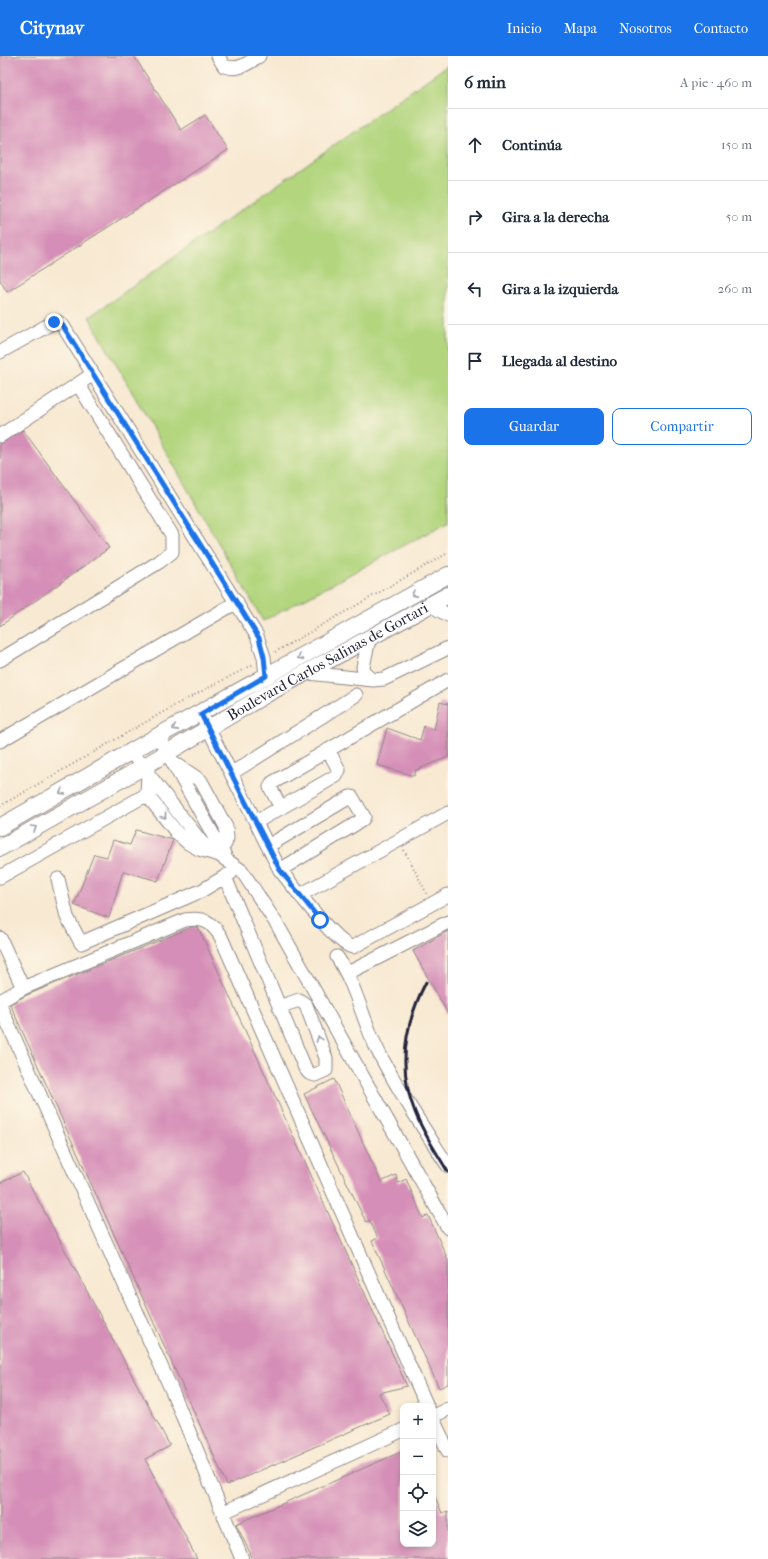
<!DOCTYPE html>
<html lang="es">
<head>
<meta charset="utf-8">
<style>
	:root { --surface:#fff; --page:#f6f6f7; --text:#1f2937; --muted:#747a83; --line:#e0e1e3; --accent:#1a73e8 }
	body { margin:0; font-family:"IM FELL French Canon",serif; background:var(--page); color:var(--text) }
	.controls { position:absolute; right:12px; bottom:12px; display:grid; overflow:hidden; border-radius:8px; box-shadow:0 2px 6px #0003 }
	.controls button { width:36px; height:36px; display:grid; place-items:center; padding:0; border:0; border-bottom:1px solid var(--line); background:var(--surface); color:var(--text); font:20px sans-serif }
	.stop { position:absolute; width:12px; height:12px; margin:-9px; border:3px solid #1a73e8; border-radius:50%; background:#fff }
	.stop.end { background:#1a73e8; border-color:#fff; box-shadow:0 1px 4px #0008 }
	.list { margin:0; padding:0; list-style:none }
	h2 { display:flex; justify-content:space-between; align-items:center; height:52px; margin:0; padding:0 16px; font-size:17px }
	h2 small { font-size:13px; font-weight:400; color:var(--muted) }
	.list li { display:grid; grid-template-columns:26px 1fr auto; gap:12px; align-items:center; box-sizing:border-box; height:72px; padding:0 16px; border-top:1px solid var(--line) }
	.list b { display:block; font-size:15px; white-space:nowrap }
	.list em { font-size:13px; font-style:normal; color:var(--muted) }
	.actions { display:flex; gap:8px; padding:12px 16px }
	.actions a { flex:1; padding:9px 0; border:1px solid var(--accent); border-radius:8px; text-align:center; font-size:14px; color:var(--accent) }
	.actions .main { background:var(--accent); color:#fff }
	.icon { flex:none; width:22px; height:22px; fill:none; stroke:currentColor; stroke-width:2; stroke-linecap:round; stroke-linejoin:round }
	.map { position:relative; flex:none; width:448px; height:1503px; overflow:hidden }
	header { display:flex; align-items:center; gap:24px; box-sizing:border-box; height:56px; padding:0 20px; background:var(--accent); color:#fff }
	header strong { font-size:19px }
	nav { display:flex; gap:22px; margin-inline-start:auto; font-size:14px }
	main { display:flex }
	aside { flex:1; background:var(--surface) }
	.map>svg:first-child { display:block }
	.green { fill:#b2d57e; stroke:#6a7c5c }
	.building { fill:#d58eb7 }
	.lines { fill:none; stroke-linecap:round; stroke-linejoin:round }
	.minor-casing { stroke:#8d8686; stroke-width:15 }
	.major-casing { stroke:#8d8686; stroke-width:18 }
	.path { stroke:#8d8686; stroke-width:2; stroke-dasharray:1 3; stroke-linecap:butt }
	.minor { stroke:#fff; stroke-width:13 }
	.major { stroke:#fff; stroke-width:16 }
	.rail { stroke:#22223b; stroke-width:3 }
	.oneway { stroke:#9c9ca7 }
	.route { stroke:#1a73e8; stroke-width:5 }
	.labels { text-anchor:middle; dominant-baseline:central; stroke-width:3; stroke-linejoin:round; paint-order:stroke }
	.street-label { font-size:15px; fill:#22223b; stroke:#fcf5e5 }
</style>
</head>
<body>
<header>
<strong>Citynav</strong>
<nav><a>Inicio</a><a>Mapa</a><a>Nosotros</a><a>Contacto</a></nav>
</header>
<main>
<div class="map">
<svg width="448" height="1503" viewBox="0 0 448 1503">
	<rect width="100%" height="100%" fill="#fcf5e5"/>
	<filter id="ink" filterUnits="userSpaceOnUse"><feTurbulence type="fractalNoise" baseFrequency=".025" numOctaves="2"/><feDisplacementMap in="SourceGraphic" scale="8" xChannelSelector="R" yChannelSelector="G"/><feConvolveMatrix kernelMatrix="1 2 1 2 8 2 1 2 1" color-interpolation-filters="sRGB"/></filter>
	<filter id="wash" filterUnits="userSpaceOnUse"><feTurbulence type="fractalNoise" baseFrequency=".012" numOctaves="4" result="noise"/><feDisplacementMap in="SourceGraphic" scale="16" xChannelSelector="R" yChannelSelector="G"/><feGaussianBlur stdDeviation="0.9" result="paint"/><feColorMatrix in="noise" values="0 0 0 0 0 0 0 0 0 0 0 0 0 0 0 0 0 1.4 0 .05"/><feComposite in="paint" operator="in"/></filter>
	<g filter="url(#wash)">
		<rect width="100%" height="100%" fill="#f8e9d2"/>
		<path class="green" d="M 448,9 L 448,466 L 263,565 L 89,261 Z"/>
		<g id="blocks">
			<path class="building" d="M 0,0 L 134,0 L 181,74 L 205,59 L 228,94 L 7,236 L 0,224 Z
				M 23,374 L 109,492 L 0,570 L 0,388 Z
				M 440,646 L 448,648 L 448,701 L 416,714 L 414,720 L 377,709 L 387,672 L 420,684 L 424,670 L 434,674 Z
				M 136,774 L 173,784 L 158,825 L 123,815 L 109,862 L 74,849 L 94,798 L 107,801 L 113,784 L 130,789 Z
				M 192,871 L 198,871 L 407,1330 L 379,1337 L 390,1358 L 227,1429 L 10,948 L 27,939 Z
				M 448,875 L 448,958 L 413,895 Z
				M 334,1023 L 381,1126 L 396,1119 L 398,1127 L 406,1123 L 423,1162 L 428,1159 L 448,1204 L 448,1328 L 439,1332 L 372,1185 L 378,1182 L 369,1164 L 366,1166 L 304,1038 Z
				M 23,1116 L 170,1390 L 145,1403 L 197,1503 L 0,1503 L 0,1127 Z
				M 403,1395 L 403,1488 L 433,1488 L 433,1436 L 442,1457 L 448,1455 L 448,1503 L 253,1503 L 236,1468 Z"/>
		</g>
	</g>
	<g filter="url(#ink)">
		<use href="#blocks" fill-opacity="0" stroke="#8d8686" stroke-width="1"/>
		<g class="lines">
			<defs>
				<path id="minor" d="M 218,0 L 224,10 C 239,15 247,8 259,0
					M 0,296 L 54,266 L 58,266 L 63,270 L 93,318
					M 0,380 L 93,318 L 257,580 L 264,601 L 266,620
					M 430,549 L 448,559
					M 369,583 L 363,611 L 364,616 L 373,624
					M 0,604 L 159,506 L 172,496 L 172,479 L 78,328
					M 308,617 L 373,624 L 384,623 L 448,592
					M 201,658 L 280,814 L 300,839
					M 158,680 L 225,800
					M 0,685 L 237,546
					M 131,696 L 202,787 L 242,815 L 278,870 L 448,1172
					M 148,716 L 147,739 L 177,777 L 188,787 L 199,793 L 216,798 L 225,788 L 227,782 L 226,771 L 201,725 L 173,706
					M 232,717 L 356,639
					M 281,752 L 270,731 L 272,727 L 448,624
					M 448,757 L 300,839 C 310,851 339,889 353,891 L 448,839
					M 256,766 L 336,720 L 339,714 L 328,694
					M 268,790 L 350,741 L 352,741 L 364,761 L 362,764 L 280,814
					M 0,821 L 153,735
					M 225,821 L 305,1012 L 309,1017 L 315,1019 L 326,1014 L 326,1002 L 306,949 L 299,944 L 279,951
					M 58,823 L 67,861 L 81,887 L 201,835 L 231,817
					M 0,882 L 23,932 L 185,864 C 203,861 211,865 221,881 L 427,1350
					M 337,901 C 357,931 363,966 379,997 C 399,1036 424,1073 448,1110
					M 348,917 L 448,866
					M 23,932 L 2,944 L 0,948 L 2,954 L 173,1337 L 242,1503
					M 433,1360 L 448,1353
					M 433,1363 L 448,1395
					M 224,1456 L 403,1374"/>
				<g id="major">
					<path d="M 0,771 L 158,680 L 448,519"/>
					<path id="s1" d="M 0,792 L 143,711 L 265,639 L 448,539"/>
				</g>
			</defs>
			<use href="#minor" class="minor-casing"/>
			<use href="#major" class="major-casing"/>
			<path class="path" d="M 275,596 L 448,497
				M 0,750 L 179,647 L 254,608
				M 404,794 L 427,838"/>
			<use href="#minor" class="minor"/>
			<use href="#major" class="major"/>
			<path class="rail" d="M 426,926 C 405,967 397,1012 415,1056 C 423,1077 437,1097 448,1116"/>
		</g>
		<defs><path id="oneway-chevron" d="M-2-3.5L2.5 0L-2 3.5" fill="none" stroke-width="1.6" stroke-linecap="round" stroke-linejoin="round"/></defs>
		<g class="oneway">
			<use href="#oneway-chevron" transform="translate(414 538) rotate(151)"/>
			<use href="#oneway-chevron" transform="translate(300 601) rotate(151)"/>
			<use href="#oneway-chevron" transform="translate(175 672) rotate(152)"/>
			<use href="#oneway-chevron" transform="translate(62 736) rotate(150)"/>
			<use href="#oneway-chevron" transform="translate(164 760) rotate(52)"/>
			<use href="#oneway-chevron" transform="translate(34 772) rotate(-30)"/>
			<use href="#oneway-chevron" transform="translate(319 983) rotate(-111)"/>
		</g>
	</g>
	<g class="lines" filter="url(#ink)">
		<path class="route" d="M 54,266 L 59,266 L 63,270 L 259,582 L 264,601 L 266,620 L 201,658 L 280,814 L 320,864"/>
	</g>
	<g class="labels">
		<g class="street-label">
			<text stroke="none"><textPath href="#s1" startOffset="377">Boulevard Carlos Salinas de Gortari</textPath></text>
		</g>
	</g>
</svg>
<div class="controls">
<button>+</button>
<button>−</button>
<button><svg class="icon" aria-label="locate" viewBox="0 0 24 24"><circle cx="12" cy="12" r="6"/><path d="M12 2v4M12 18v4M2 12h4M18 12h4"/></svg></button>
<button><svg class="icon" aria-label="layers" viewBox="0 0 24 24"><path d="M12 4l9 5-9 5-9-5zM3 14l9 5 9-5"/></svg></button>
</div>
<div class="stop" style="left:320px;top:864px"></div>
<div class="stop end" style="left:54px;top:266px"></div>
</div>
<aside>
<h2>6 min<small>A pie · 460 m</small></h2>
<ul class="list">
<li><svg class="icon" aria-label="ahead" viewBox="0 0 24 24"><path d="M12 20V5M6 11l6-6 6 6"/></svg><div><b>Continúa</b></div><em>150 m</em></li>
<li><svg class="icon" aria-label="right" viewBox="0 0 24 24"><path d="M7 20v-9h11M14 6l5 5-5 5"/></svg><div><b>Gira a la derecha</b></div><em>50 m</em></li>
<li><svg class="icon" aria-label="left" viewBox="0 0 24 24"><path d="M17 20v-9H6M10 6l-5 5 5 5"/></svg><div><b>Gira a la izquierda</b></div><em>260 m</em></li>
<li><svg class="icon" aria-label="arrive" viewBox="0 0 24 24"><path d="M6 21V4h12l-3 4 3 4H6"/></svg><div><b>Llegada al destino</b></div></li>
</ul>
<div class="actions"><a class="main">Guardar</a><a>Compartir</a></div>
</aside>
</main>
</body>
</html>
